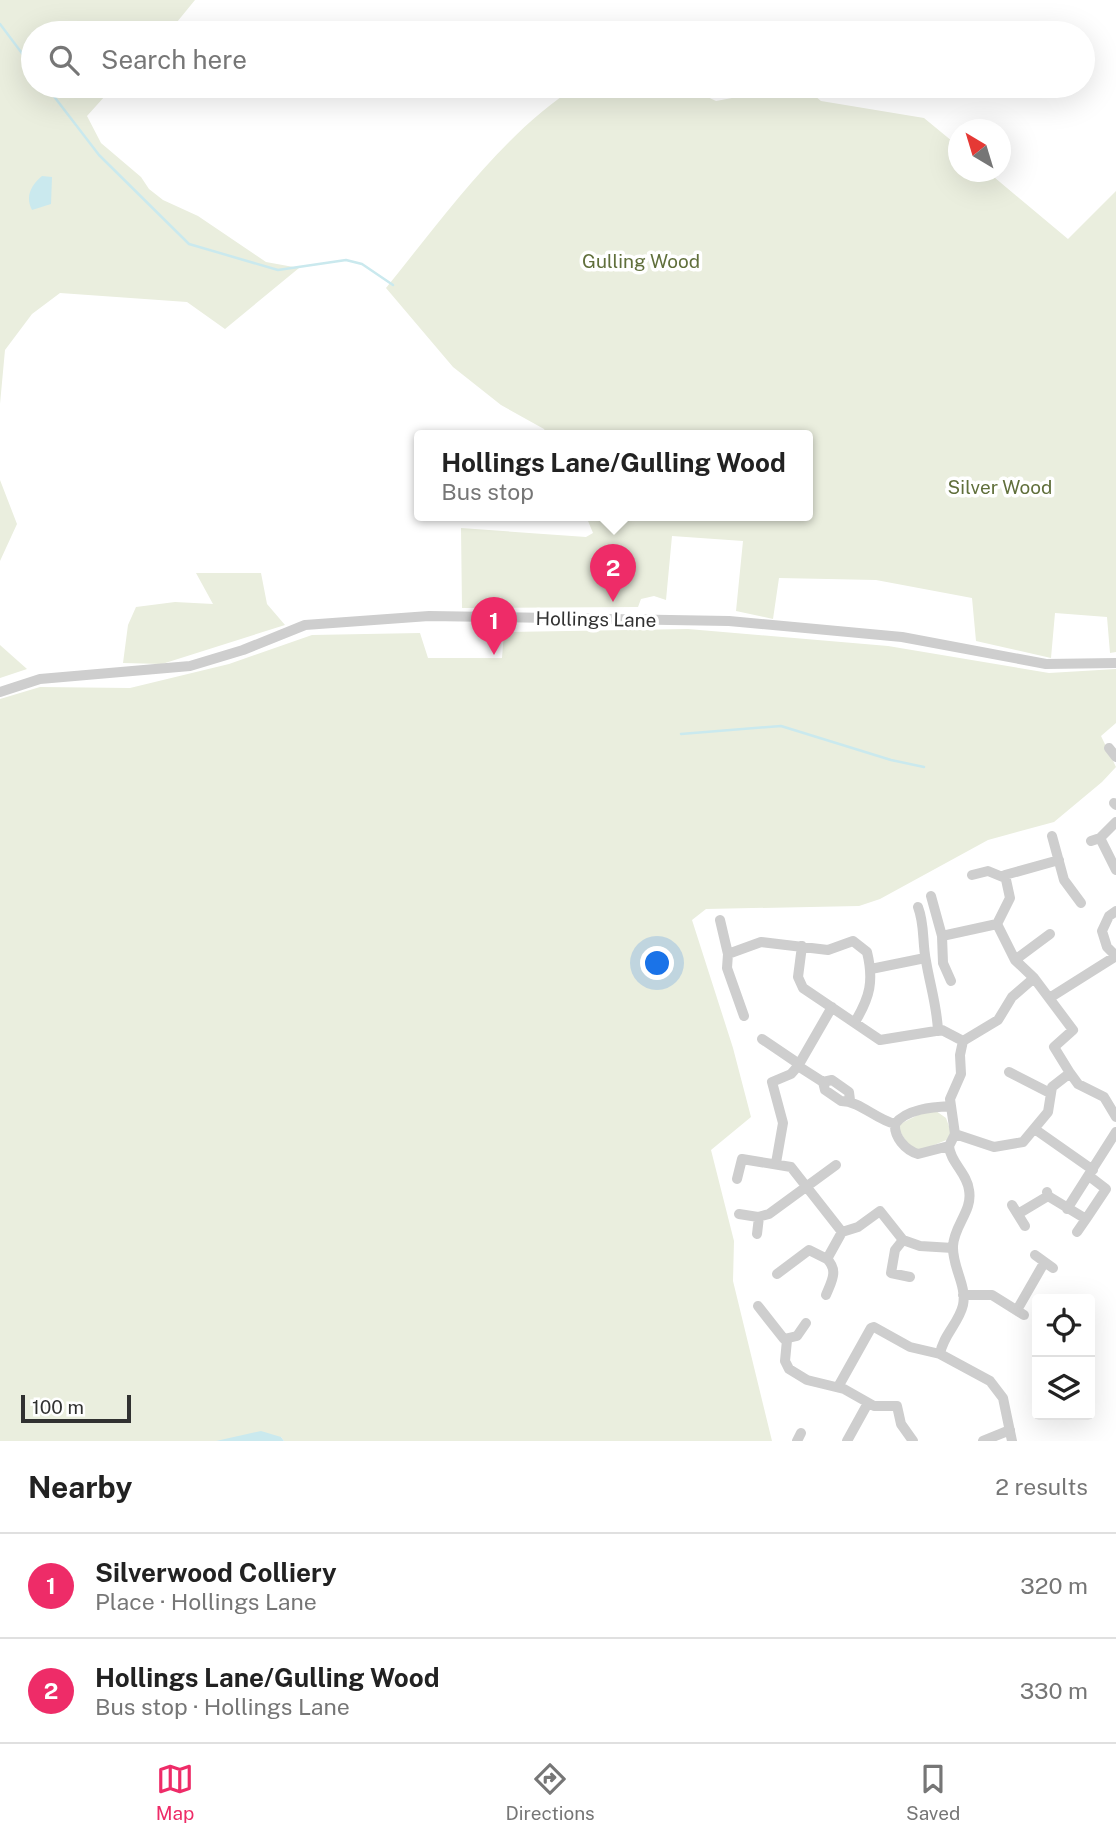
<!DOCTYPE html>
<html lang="en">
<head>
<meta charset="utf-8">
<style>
	:root { --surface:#fff; --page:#f6f6f6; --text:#222; --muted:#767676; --line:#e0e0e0; --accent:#ee2c68 }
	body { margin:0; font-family:"Public Sans",sans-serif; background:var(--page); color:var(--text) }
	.controls { position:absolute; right:21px; bottom:21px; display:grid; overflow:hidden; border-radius:7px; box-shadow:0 7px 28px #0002 }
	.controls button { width:63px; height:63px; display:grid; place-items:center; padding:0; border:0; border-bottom:2px solid var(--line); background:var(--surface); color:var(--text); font:35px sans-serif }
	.compass { position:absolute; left:948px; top:119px; width:63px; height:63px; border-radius:50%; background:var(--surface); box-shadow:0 7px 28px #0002; rotate:322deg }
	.scale { position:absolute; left:21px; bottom:18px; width:110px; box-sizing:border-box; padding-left:7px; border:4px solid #313131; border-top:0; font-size:19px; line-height:24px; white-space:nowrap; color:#313131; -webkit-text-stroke:5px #fff; paint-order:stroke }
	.you { position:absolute; left:658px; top:964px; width:24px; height:24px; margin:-18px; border:5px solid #fff; border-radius:50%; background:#1a73e8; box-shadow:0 0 0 10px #1a73e833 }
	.badge { display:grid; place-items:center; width:46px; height:46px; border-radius:50%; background:var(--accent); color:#fff; font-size:23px; font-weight:700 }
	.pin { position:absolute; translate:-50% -58px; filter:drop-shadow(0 2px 4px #0008) }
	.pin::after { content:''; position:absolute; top:37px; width:24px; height:21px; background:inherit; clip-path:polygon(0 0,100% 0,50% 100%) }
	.popup { position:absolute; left:414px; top:430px; width:399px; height:91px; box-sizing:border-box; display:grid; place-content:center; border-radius:7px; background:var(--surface); filter:drop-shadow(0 2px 5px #0005); font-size:23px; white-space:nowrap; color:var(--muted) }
	.popup b { font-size:26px; color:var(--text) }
	.popup::after { content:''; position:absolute; left:50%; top:100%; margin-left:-14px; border:14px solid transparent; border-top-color:var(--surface) }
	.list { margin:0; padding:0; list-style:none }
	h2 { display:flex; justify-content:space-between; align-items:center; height:91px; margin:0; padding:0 28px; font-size:30px }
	h2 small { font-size:23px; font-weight:400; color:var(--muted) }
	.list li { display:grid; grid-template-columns:46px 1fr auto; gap:21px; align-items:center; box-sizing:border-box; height:105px; padding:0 28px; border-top:2px solid var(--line) }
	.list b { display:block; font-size:26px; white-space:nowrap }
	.list p { margin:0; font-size:23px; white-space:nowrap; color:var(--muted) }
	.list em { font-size:23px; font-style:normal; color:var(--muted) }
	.icon { flex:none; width:38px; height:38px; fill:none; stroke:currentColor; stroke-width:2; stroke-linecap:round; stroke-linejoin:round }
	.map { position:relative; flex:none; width:1116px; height:1441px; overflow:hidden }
	.search { position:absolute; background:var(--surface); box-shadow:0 7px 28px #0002; left:21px; right:21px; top:21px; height:77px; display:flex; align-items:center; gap:18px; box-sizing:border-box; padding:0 24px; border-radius:38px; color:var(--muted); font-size:26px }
	.sheet { height:301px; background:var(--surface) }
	nav { display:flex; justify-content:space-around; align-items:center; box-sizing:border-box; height:98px; border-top:2px solid var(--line); background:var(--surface); font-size:19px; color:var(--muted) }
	nav a { display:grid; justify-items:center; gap:4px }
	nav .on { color:var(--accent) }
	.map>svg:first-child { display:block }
	.green { fill:#eaeede }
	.water { fill:#cae9ee }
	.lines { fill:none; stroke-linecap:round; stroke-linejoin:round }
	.stream { stroke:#cae9ee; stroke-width:2.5 }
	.minor { stroke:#cecece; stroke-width:10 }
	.labels { text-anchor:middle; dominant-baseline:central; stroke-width:7; stroke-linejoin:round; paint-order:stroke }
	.park-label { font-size:19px; fill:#606f3b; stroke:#fff }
	.street-label { font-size:19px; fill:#313131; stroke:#fff }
</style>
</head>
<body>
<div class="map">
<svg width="1116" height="1441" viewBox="0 0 1116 1441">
	<rect width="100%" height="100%" fill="#fff"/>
	<path class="green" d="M 0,0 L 195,0 L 168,33 L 33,33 L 33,86 L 114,86 L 87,116 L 101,143 L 141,177 L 149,189 L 163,200 L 198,216 L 266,262 L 299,268 L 225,329 L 187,302 L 60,293 L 32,314 L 5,350 L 0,404 Z
		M 577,86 L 671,86 L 699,93 L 716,101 L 748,95 L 755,86 L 803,86 L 821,101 L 924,118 L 958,146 L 958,172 L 988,172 L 1068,239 L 1116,191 L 1116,652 L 1110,653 L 1107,617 L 1055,613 L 1051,658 L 976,641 L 972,598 L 876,580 L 779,578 L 773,619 L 736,611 L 743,541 L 672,536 L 666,600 L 654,596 L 641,599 L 638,607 L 462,608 L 461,528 L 586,537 L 593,533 L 586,516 L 807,516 L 807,436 L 548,436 L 544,429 L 501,405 L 453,367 L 386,288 C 442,219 502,134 577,86 Z
		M 0,480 L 17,524 L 0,561 Z
		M 196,573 L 261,573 L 267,604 L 285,625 L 162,664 L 123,663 L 128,625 L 136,607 L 175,602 L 213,604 Z
		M 688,629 L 888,646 L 1049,673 L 1116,669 L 1116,723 L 1101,736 L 1116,767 L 1102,782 L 1054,822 L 988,840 L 880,899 L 859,906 L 706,909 L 692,920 L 733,1048 L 751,1117 L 711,1150 L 734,1241 L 733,1281 L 772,1441 L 284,1441 L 281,1437 L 216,1441 L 0,1441 L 0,699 L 40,687 L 130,688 L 229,664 L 312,635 L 420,633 L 428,658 L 502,658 L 504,632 Z
		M 0,645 L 27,669 L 0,678 Z
		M 936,1111 L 946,1118 L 951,1132 L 949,1139 L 919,1151 L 908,1144 L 899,1130 L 900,1124 L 924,1112 Z"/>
	<path class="water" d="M 42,176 L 52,177 L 51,204 L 32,210 C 25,197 31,185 42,176 Z
		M 261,1431 L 281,1437 L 284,1441 L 216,1441 Z"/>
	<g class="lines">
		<path class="stream" d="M 0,24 L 33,68
			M 46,86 L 99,155 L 189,244 L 278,270 L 346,260 L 362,264 L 393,285
			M 681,734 L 781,726 L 891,760 L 924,767"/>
		<path class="minor" d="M 0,692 L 40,679 L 190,666 L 243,650 L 305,625 L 429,616 L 729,621 L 902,637 L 1046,664 L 1116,663
			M 1109,748 L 1116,757
			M 1114,803 L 1116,805
			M 1052,836 L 1064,880 L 1081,903
			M 1100,838 L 1116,870
			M 1091,841 L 1100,838 L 1116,822
			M 972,875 L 988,871 L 1005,878
			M 931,896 L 942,936
			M 918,907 C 925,925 922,942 926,961 C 930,985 937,1006 938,1031
			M 720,920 L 728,954
			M 802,946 L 798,977 L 803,988 L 880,1040 L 942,1030 L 963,1041
			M 1115,955 L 1107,947 L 1102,931 L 1109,916 L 1116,911
			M 1015,960 L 1050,934
			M 871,969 L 925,958
			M 1034,978 L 1015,960 L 997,924 L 1010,898 L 1005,875 L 1059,860
			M 951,981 L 943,963 L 942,936 L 997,924
			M 1051,997 L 1116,956
			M 744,1016 L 727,968 L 728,954 L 761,942 L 828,950 L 853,941 L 867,952 C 874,981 870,997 855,1022
			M 762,1039 L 799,1064
			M 798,1066 L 823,1082 L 825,1090 L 841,1101 C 860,1101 875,1119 895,1124
			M 1009,1072 L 1050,1093
			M 1070,1073 L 1078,1084 L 1104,1097 L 1116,1117
			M 823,1082 L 832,1080 L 849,1092 L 850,1100
			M 950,1106 C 933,1107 906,1109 895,1124 C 894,1137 905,1150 918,1154 L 949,1146 L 955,1134 L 950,1099 L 961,1074 L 960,1055 L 963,1041 L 998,1020 L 1012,997 L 1034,978 L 1073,1030 L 1054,1047 L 1070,1073 L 1052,1087 L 1048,1112 L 1023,1142 L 994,1147 L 955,1134
			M 1036,1130 L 1093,1170
			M 776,1163 L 783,1123 L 772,1082 L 791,1074 L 798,1066 L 832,1007
			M 737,1179 L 742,1159 L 791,1167 L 842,1232 L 858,1227 L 880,1211 L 903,1240 L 920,1246 L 953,1248
			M 1047,1192 L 1048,1196 L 1086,1219 L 1106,1189 L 1089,1176
			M 1012,1205 L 1025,1226
			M 1067,1209 L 1116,1132
			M 739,1214 L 758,1217 L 769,1214 L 836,1165
			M 1018,1214 L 1048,1196
			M 1077,1232 L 1086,1219
			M 757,1234 L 759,1217
			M 903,1240 L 895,1250 L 891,1273 L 910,1277
			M 1035,1255 L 1053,1268
			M 777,1274 L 809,1250 L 827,1259
			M 826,1295 C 831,1282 839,1271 827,1259 L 842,1232
			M 963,1295 L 992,1295 L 1024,1315
			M 758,1306 L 784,1339 L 797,1336 L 806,1323
			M 1017,1310 L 1044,1263
			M 787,1340 L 785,1361 L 789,1369 L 807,1380 L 844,1389 L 874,1406 L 897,1406 L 901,1424 L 913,1441
			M 940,1354 C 943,1335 959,1323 963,1305 C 967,1285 952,1267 953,1246 C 954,1225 973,1211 969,1190 C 967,1173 950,1162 949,1146
			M 838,1387 L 871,1328 L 874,1327 L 910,1347 L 940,1354 L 990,1381 L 1003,1398 L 1012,1441
			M 797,1441 L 801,1433
			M 847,1441 L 868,1403
			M 983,1441 L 1010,1430"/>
	</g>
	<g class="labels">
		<g class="park-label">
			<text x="641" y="261">Gulling Wood</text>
			<text x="1000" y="487">Silver Wood</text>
		</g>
		<g class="street-label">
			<text transform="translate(596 619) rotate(1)">Hollings Lane</text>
		</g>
	</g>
</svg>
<div class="controls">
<button><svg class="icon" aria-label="locate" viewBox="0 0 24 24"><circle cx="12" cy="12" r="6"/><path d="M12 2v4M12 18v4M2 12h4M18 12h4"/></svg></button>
<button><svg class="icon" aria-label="layers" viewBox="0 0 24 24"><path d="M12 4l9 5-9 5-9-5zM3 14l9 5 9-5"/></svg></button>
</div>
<svg class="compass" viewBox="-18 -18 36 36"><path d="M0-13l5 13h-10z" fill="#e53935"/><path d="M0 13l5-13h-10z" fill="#767676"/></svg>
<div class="scale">100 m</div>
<div class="you"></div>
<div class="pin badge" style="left:494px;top:655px">1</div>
<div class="pin badge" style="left:613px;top:602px">2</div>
<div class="popup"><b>Hollings Lane/Gulling Wood</b>Bus stop</div>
<div class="search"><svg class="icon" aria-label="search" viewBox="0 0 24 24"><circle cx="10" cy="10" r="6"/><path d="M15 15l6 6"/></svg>Search here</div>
</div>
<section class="sheet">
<h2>Nearby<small>2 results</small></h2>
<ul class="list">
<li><span class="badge">1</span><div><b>Silverwood Colliery</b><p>Place · Hollings Lane</p></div><em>320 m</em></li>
<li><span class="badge">2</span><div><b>Hollings Lane/Gulling Wood</b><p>Bus stop · Hollings Lane</p></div><em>330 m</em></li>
</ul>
</section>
<nav>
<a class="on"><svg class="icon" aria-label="map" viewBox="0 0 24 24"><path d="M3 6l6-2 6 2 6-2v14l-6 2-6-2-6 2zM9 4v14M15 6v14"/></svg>Map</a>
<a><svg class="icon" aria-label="directions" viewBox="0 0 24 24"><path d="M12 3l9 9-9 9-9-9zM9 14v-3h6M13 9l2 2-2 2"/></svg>Directions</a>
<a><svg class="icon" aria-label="saved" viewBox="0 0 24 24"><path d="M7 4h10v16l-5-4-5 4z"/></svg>Saved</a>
</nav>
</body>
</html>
